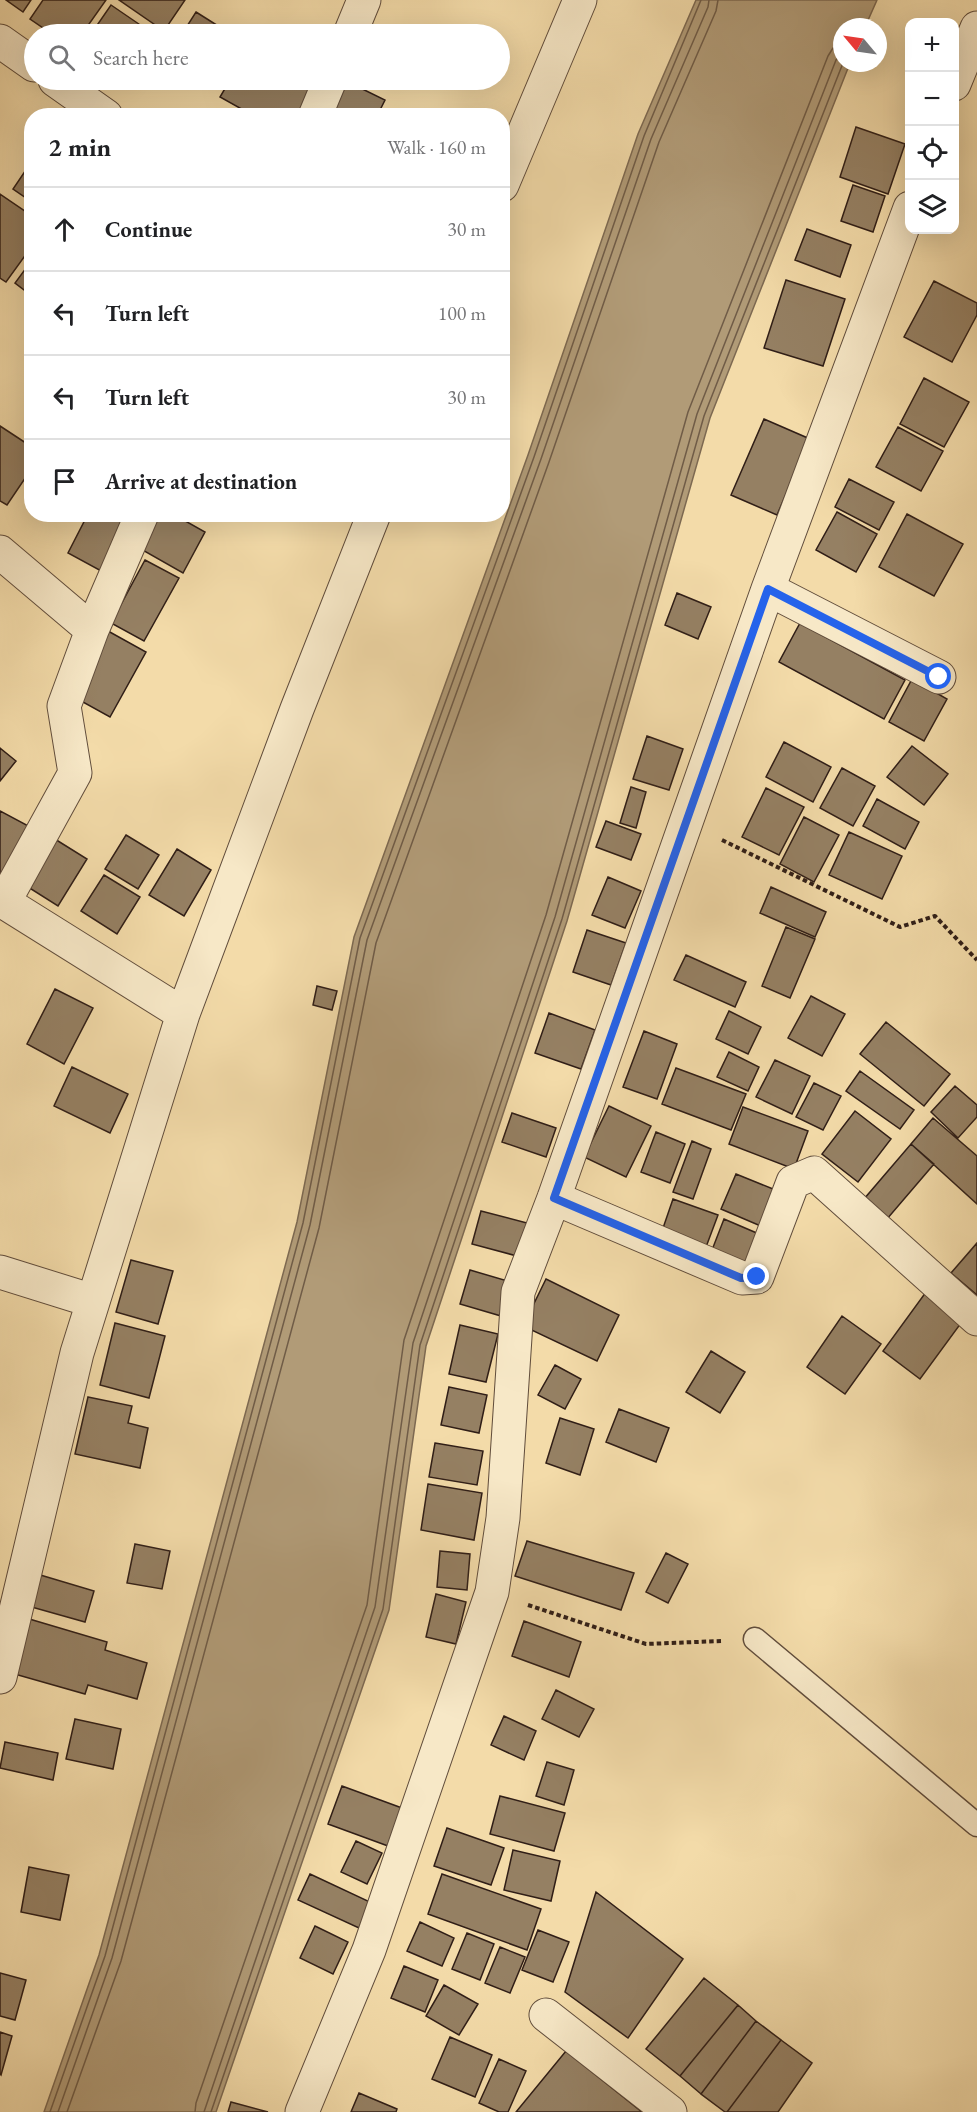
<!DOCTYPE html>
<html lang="en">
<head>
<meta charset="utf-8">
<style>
	:root { --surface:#fff; --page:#f2f2f2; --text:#202124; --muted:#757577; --line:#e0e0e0 }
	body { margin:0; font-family:"EB Garamond",serif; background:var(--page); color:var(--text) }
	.controls { position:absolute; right:18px; top:18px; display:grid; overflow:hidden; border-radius:12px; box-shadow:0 6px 24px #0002 }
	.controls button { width:54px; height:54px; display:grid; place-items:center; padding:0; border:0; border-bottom:2px solid var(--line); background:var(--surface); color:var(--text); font:30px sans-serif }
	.compass { position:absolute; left:833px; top:18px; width:54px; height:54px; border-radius:50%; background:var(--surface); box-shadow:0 6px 24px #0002; rotate:299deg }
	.stop { position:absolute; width:18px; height:18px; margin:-14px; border:4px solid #2563eb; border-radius:50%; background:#fff }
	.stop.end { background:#2563eb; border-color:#fff; box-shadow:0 2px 6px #0008 }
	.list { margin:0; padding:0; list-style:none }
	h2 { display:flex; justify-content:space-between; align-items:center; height:78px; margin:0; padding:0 24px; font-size:26px }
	h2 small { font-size:20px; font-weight:400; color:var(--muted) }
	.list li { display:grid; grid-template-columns:39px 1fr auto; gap:18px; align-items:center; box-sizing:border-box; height:84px; padding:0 24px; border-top:2px solid var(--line) }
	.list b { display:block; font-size:22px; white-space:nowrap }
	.list em { font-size:20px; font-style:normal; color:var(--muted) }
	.icon { flex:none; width:33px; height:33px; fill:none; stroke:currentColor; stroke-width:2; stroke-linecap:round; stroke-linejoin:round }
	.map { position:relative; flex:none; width:977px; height:2112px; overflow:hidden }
	.search { position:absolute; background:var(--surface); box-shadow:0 6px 24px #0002; left:24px; top:24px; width:486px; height:66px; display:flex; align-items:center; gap:15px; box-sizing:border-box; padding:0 21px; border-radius:33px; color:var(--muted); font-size:22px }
	.panel { position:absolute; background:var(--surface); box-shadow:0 6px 24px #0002; left:24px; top:108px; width:486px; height:414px; border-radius:24px }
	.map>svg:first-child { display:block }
	.water { fill:#b19b77; stroke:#7d6951; stroke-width:1.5 }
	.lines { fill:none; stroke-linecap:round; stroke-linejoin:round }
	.shore { stroke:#705c47; stroke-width:1.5 }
	.building { fill:#958063; stroke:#301e17; stroke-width:1.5 }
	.service-casing { stroke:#614d3c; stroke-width:25 }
	.minor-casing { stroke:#614d3c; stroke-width:35 }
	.path { stroke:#301e17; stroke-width:4; stroke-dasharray:4.5 3; stroke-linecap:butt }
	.service { stroke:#f7e8c7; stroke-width:22 }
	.minor { stroke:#f7e8c7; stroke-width:33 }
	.route { stroke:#2563eb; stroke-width:8 }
</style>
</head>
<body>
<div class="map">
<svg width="977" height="2112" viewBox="0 0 977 2112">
	<rect width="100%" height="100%" fill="#f3dba9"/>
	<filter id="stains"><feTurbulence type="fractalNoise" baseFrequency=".00333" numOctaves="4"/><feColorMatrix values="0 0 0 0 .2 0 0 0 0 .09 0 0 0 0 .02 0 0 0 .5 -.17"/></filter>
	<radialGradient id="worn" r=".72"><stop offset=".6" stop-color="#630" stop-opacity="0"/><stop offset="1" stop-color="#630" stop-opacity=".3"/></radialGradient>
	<path class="water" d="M 696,0 L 877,0 L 865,27 L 842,27 L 842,63 L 850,63 L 710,418 L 567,921 L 426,1346 L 389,1610 L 216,2112 L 44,2112 L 99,1955 L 297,1222 L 354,937 L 528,455 L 638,134 Z"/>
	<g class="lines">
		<path class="shore" d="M 50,2112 L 105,1956 L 303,1223 L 360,938 L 534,457 L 644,136 L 701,0
			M 58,2112 L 112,1958 L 310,1225 L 367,940 L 541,459 L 651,139 L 708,7 L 709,0
			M 67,2112 L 121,1961 L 319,1228 L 376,943 L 549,462 L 659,142 L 716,11 L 718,0
			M 195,2112 L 196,2103 L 367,1605 L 404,1340 L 546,915 L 688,412 L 828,56 L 833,48 L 842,42
			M 204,2112 L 375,1607 L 413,1343 L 555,917 L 697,414 L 836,60 L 842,52
			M 211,2112 L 383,1609 L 420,1345 L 562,919 L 704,416 L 843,63"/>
	</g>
	<path class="building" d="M 6,0 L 31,0 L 23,12 Z
		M 43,0 L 106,0 L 82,34 L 52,34 L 30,19 Z
		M 119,0 L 185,0 L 164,31 Z
		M 111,5 L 152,33 L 151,34 L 91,34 Z
		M 196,12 L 231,34 L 182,34 Z
		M 230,80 L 315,80 L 317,81 L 298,116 L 254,116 L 220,97 Z
		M 344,80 L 385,100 L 377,116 L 326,116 Z
		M 856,127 L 905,144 L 888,194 L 840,177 Z
		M 32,161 L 32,202 L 13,189 Z
		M 853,185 L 885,196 L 873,232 L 841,221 Z
		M 0,194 L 32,216 L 32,246 L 6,282 L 0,278 Z
		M 807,229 L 851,245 L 840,277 L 795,260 Z
		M 32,260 L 32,296 L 15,283 Z
		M 786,280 L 845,299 L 823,366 L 764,348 Z
		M 934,281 L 977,303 L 977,315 L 952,362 L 904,337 Z
		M 924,378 L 969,402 L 944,447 L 900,424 Z
		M 764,419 L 810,439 L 777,515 L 731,495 Z
		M 0,426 L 32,447 L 32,468 L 7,505 L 0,501 Z
		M 898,427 L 943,451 L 921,491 L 876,467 Z
		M 849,479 L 894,502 L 879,530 L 835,507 Z
		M 837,512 L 877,534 L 856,572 L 816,550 Z
		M 88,514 L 133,514 L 103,572 L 68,553 Z
		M 158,514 L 173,514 L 205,532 L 183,573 L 139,548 Z
		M 907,514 L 963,544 L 934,596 L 879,567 Z
		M 145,560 L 179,578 L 144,641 L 111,623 Z
		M 677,593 L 711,607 L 698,639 L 665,625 Z
		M 800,623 L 905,680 L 884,719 L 779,662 Z
		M 108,631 L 146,652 L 110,717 L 72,696 Z
		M 912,679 L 947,699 L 924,741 L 889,722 Z
		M 647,736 L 683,749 L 669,790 L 633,779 Z
		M 784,742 L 831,767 L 813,802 L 766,777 Z
		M 912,746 L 948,774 L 924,805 L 887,777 Z
		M 0,748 L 16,761 L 0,781 Z
		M 842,768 L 875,786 L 853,826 L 820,808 Z
		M 631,787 L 646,792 L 636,828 L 620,823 Z
		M 766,788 L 804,807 L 779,855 L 742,837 Z
		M 877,799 L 919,822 L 905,849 L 863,826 Z
		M 0,811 L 34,829 L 0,889 Z
		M 804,817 L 839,835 L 814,882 L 780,864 Z
		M 606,821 L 641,834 L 631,860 L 596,847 Z
		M 849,832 L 902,856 L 882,899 L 829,875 Z
		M 126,835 L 159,855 L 138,889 L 105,869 Z
		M 50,836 L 87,859 L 58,906 L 20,882 Z
		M 177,849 L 211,870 L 184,916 L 149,895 Z
		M 104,875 L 140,897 L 117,934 L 81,911 Z
		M 608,877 L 641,891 L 625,928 L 592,915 Z
		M 771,887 L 826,912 L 815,937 L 760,913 Z
		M 786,927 L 815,939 L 790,998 L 762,986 Z
		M 587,930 L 626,943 L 611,985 L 573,972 Z
		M 686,955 L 746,982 L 735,1007 L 674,980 Z
		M 317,986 L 337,991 L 332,1010 L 313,1005 Z
		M 55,989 L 93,1008 L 64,1064 L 27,1044 Z
		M 811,996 L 845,1014 L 822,1056 L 788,1038 Z
		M 729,1011 L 761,1027 L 748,1054 L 716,1039 Z
		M 549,1013 L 595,1030 L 581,1069 L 535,1053 Z
		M 886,1022 L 950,1074 L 924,1106 L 860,1054 Z
		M 644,1031 L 677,1044 L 657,1099 L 623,1087 Z
		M 729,1052 L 759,1067 L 748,1091 L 717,1077 Z
		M 775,1060 L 810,1076 L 792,1114 L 756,1097 Z
		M 72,1067 L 128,1094 L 110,1133 L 54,1106 Z
		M 676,1068 L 746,1094 L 731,1130 L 662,1104 Z
		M 860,1071 L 914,1110 L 900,1129 L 846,1091 Z
		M 814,1083 L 841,1096 L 823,1130 L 796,1117 Z
		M 955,1086 L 977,1105 L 977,1117 L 958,1138 L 931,1112 Z
		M 609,1106 L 651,1126 L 626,1177 L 584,1157 Z
		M 743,1107 L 808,1131 L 794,1169 L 729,1144 Z
		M 855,1111 L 891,1139 L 858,1182 L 822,1154 Z
		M 512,1113 L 556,1128 L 546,1157 L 502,1142 Z
		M 933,1118 L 977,1156 L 977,1204 L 911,1144 Z
		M 656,1132 L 685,1144 L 670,1183 L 641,1172 Z
		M 692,1141 L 711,1149 L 693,1199 L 673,1192 Z
		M 911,1144 L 934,1164 L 887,1219 L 864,1199 Z
		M 736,1174 L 778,1191 L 763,1227 L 721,1209 Z
		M 673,1199 L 718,1215 L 706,1247 L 662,1231 Z
		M 481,1211 L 527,1223 L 517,1256 L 472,1244 Z
		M 724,1219 L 759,1234 L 746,1264 L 712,1250 Z
		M 977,1243 L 977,1295 L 951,1273 Z
		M 131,1260 L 173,1271 L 158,1324 L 116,1312 Z
		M 470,1270 L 511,1282 L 501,1316 L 460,1304 Z
		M 546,1279 L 619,1315 L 597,1361 L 523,1326 Z
		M 926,1292 L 964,1319 L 920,1379 L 883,1351 Z
		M 842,1316 L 881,1344 L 845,1394 L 807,1367 Z
		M 115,1323 L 165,1336 L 149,1398 L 100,1385 Z
		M 460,1325 L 498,1334 L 486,1382 L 449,1374 Z
		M 711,1351 L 745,1372 L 720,1413 L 686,1392 Z
		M 555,1365 L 581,1379 L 565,1409 L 538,1395 Z
		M 449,1387 L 487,1395 L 479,1433 L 441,1425 Z
		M 88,1397 L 132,1406 L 128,1423 L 148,1428 L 140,1468 L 75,1454 Z
		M 619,1409 L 669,1428 L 656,1462 L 606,1442 Z
		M 560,1418 L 594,1429 L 580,1475 L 546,1463 Z
		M 435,1443 L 483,1451 L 477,1485 L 429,1477 Z
		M 428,1484 L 482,1493 L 474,1540 L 421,1530 Z
		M 527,1541 L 634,1573 L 621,1610 L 515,1576 Z
		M 135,1544 L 170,1551 L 162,1589 L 127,1583 Z
		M 440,1551 L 470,1554 L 467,1590 L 437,1587 Z
		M 666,1553 L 688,1564 L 668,1603 L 646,1592 Z
		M 37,1574 L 94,1591 L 85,1622 L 28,1606 Z
		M 436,1594 L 466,1602 L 456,1644 L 426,1637 Z
		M 26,1618 L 107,1642 L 105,1650 L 147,1663 L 137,1699 L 88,1685 L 85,1694 L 11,1673 Z
		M 524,1621 L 581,1642 L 569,1677 L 512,1656 Z
		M 556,1690 L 594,1709 L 579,1737 L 542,1719 Z
		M 504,1716 L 536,1731 L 524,1760 L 491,1745 Z
		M 75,1719 L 121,1729 L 113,1769 L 66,1759 Z
		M 5,1742 L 58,1753 L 53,1780 L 0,1768 Z
		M 547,1762 L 574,1770 L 564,1805 L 536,1796 Z
		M 342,1786 L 402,1808 L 388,1846 L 328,1824 Z
		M 500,1796 L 565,1813 L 554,1851 L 490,1834 Z
		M 447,1828 L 504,1848 L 491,1885 L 434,1866 Z
		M 356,1841 L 382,1853 L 367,1884 L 341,1872 Z
		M 513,1850 L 560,1861 L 551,1901 L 504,1890 Z
		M 29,1867 L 69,1875 L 60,1920 L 21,1912 Z
		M 310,1874 L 370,1902 L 359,1928 L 298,1900 Z
		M 442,1874 L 541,1909 L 527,1950 L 428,1914 Z
		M 596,1892 L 683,1959 L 628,2038 L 565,1992 Z
		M 420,1922 L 454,1938 L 442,1966 L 407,1951 Z
		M 315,1926 L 348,1942 L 333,1974 L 300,1958 Z
		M 538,1930 L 569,1942 L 553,1982 L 522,1970 Z
		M 467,1933 L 494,1944 L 480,1980 L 452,1969 Z
		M 500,1947 L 525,1957 L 510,1993 L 485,1983 Z
		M 404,1966 L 438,1980 L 425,2012 L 391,1998 Z
		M 0,1973 L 26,1980 L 15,2020 L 0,2016 Z
		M 704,1978 L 738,2005 L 680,2076 L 646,2049 Z
		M 444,1985 L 478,2004 L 459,2035 L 426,2016 Z
		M 738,2005 L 756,2021 L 701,2094 L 680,2076 Z
		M 756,2021 L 781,2040 L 727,2112 L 725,2112 L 701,2094 Z
		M 0,2032 L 12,2036 L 1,2075 L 0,2074 Z
		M 450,2037 L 492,2055 L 475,2097 L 432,2079 Z
		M 781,2040 L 812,2063 L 778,2112 L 727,2112 Z
		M 566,2051 L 642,2112 L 516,2112 Z
		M 499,2059 L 526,2071 L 508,2112 L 499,2112 L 479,2103 Z
		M 359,2093 L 397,2109 L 396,2112 L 351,2112 Z
		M 231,2102 L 268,2112 L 228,2112 Z"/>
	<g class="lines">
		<defs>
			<path id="service" d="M 755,1639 L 977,1825"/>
			<path id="minor" d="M 350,34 L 364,0
				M 0,41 L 34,65
				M 55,80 L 106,116
				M 954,84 L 977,28
				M 315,116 L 330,80
				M 502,185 L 580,0
				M 0,552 L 92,630
				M 768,589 L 939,677
				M 0,900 L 4,902 L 75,773 L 64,706 L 92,630 L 142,514
				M 4,902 L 183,1014
				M 554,1198 L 742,1278 L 757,1277 L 793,1182 L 814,1173 L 977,1319
				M 0,1272 L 93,1301
				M 0,1677 L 77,1353 L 183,1014 L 297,709 L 374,514
				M 546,2015 L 670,2112
				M 302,2112 L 369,1950 L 492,1592 L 503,1518 L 518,1292 L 554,1198 L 768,589 L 910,208"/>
		</defs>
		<use href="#service" class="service-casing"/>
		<use href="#minor" class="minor-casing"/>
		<path class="path" d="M 722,840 L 900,927 L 935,916 L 977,960
			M 528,1605 L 646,1644 L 721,1641"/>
		<use href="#service" class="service"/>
		<use href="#minor" class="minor"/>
	</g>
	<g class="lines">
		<path class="route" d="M 757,1277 L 741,1278 L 554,1198 L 768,589 L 939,677"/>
	</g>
	<rect width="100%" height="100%" filter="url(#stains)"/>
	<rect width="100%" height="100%" fill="url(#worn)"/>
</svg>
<div class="controls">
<button>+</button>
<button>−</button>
<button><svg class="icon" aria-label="locate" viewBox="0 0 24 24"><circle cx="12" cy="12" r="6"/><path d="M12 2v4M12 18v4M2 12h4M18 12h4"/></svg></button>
<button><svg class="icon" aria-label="layers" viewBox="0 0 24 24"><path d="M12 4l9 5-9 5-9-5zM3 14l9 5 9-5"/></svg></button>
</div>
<svg class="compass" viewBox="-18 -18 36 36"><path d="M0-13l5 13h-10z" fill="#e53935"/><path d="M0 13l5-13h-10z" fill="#757577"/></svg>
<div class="stop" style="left:939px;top:677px"></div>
<div class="stop end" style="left:757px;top:1277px"></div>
<div class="search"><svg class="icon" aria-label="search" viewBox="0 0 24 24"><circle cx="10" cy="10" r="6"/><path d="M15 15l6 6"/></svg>Search here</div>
<section class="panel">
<h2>2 min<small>Walk · 160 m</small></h2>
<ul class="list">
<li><svg class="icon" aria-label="ahead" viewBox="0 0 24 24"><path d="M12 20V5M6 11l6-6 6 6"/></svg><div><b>Continue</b></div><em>30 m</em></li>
<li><svg class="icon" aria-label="left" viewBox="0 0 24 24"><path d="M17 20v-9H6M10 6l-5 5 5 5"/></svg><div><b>Turn left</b></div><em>100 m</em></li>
<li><svg class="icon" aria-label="left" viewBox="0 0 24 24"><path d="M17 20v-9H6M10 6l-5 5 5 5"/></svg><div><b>Turn left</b></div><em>30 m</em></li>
<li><svg class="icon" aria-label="arrive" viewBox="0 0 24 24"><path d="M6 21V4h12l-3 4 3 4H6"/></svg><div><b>Arrive at destination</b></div></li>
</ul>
</section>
</div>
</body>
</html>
